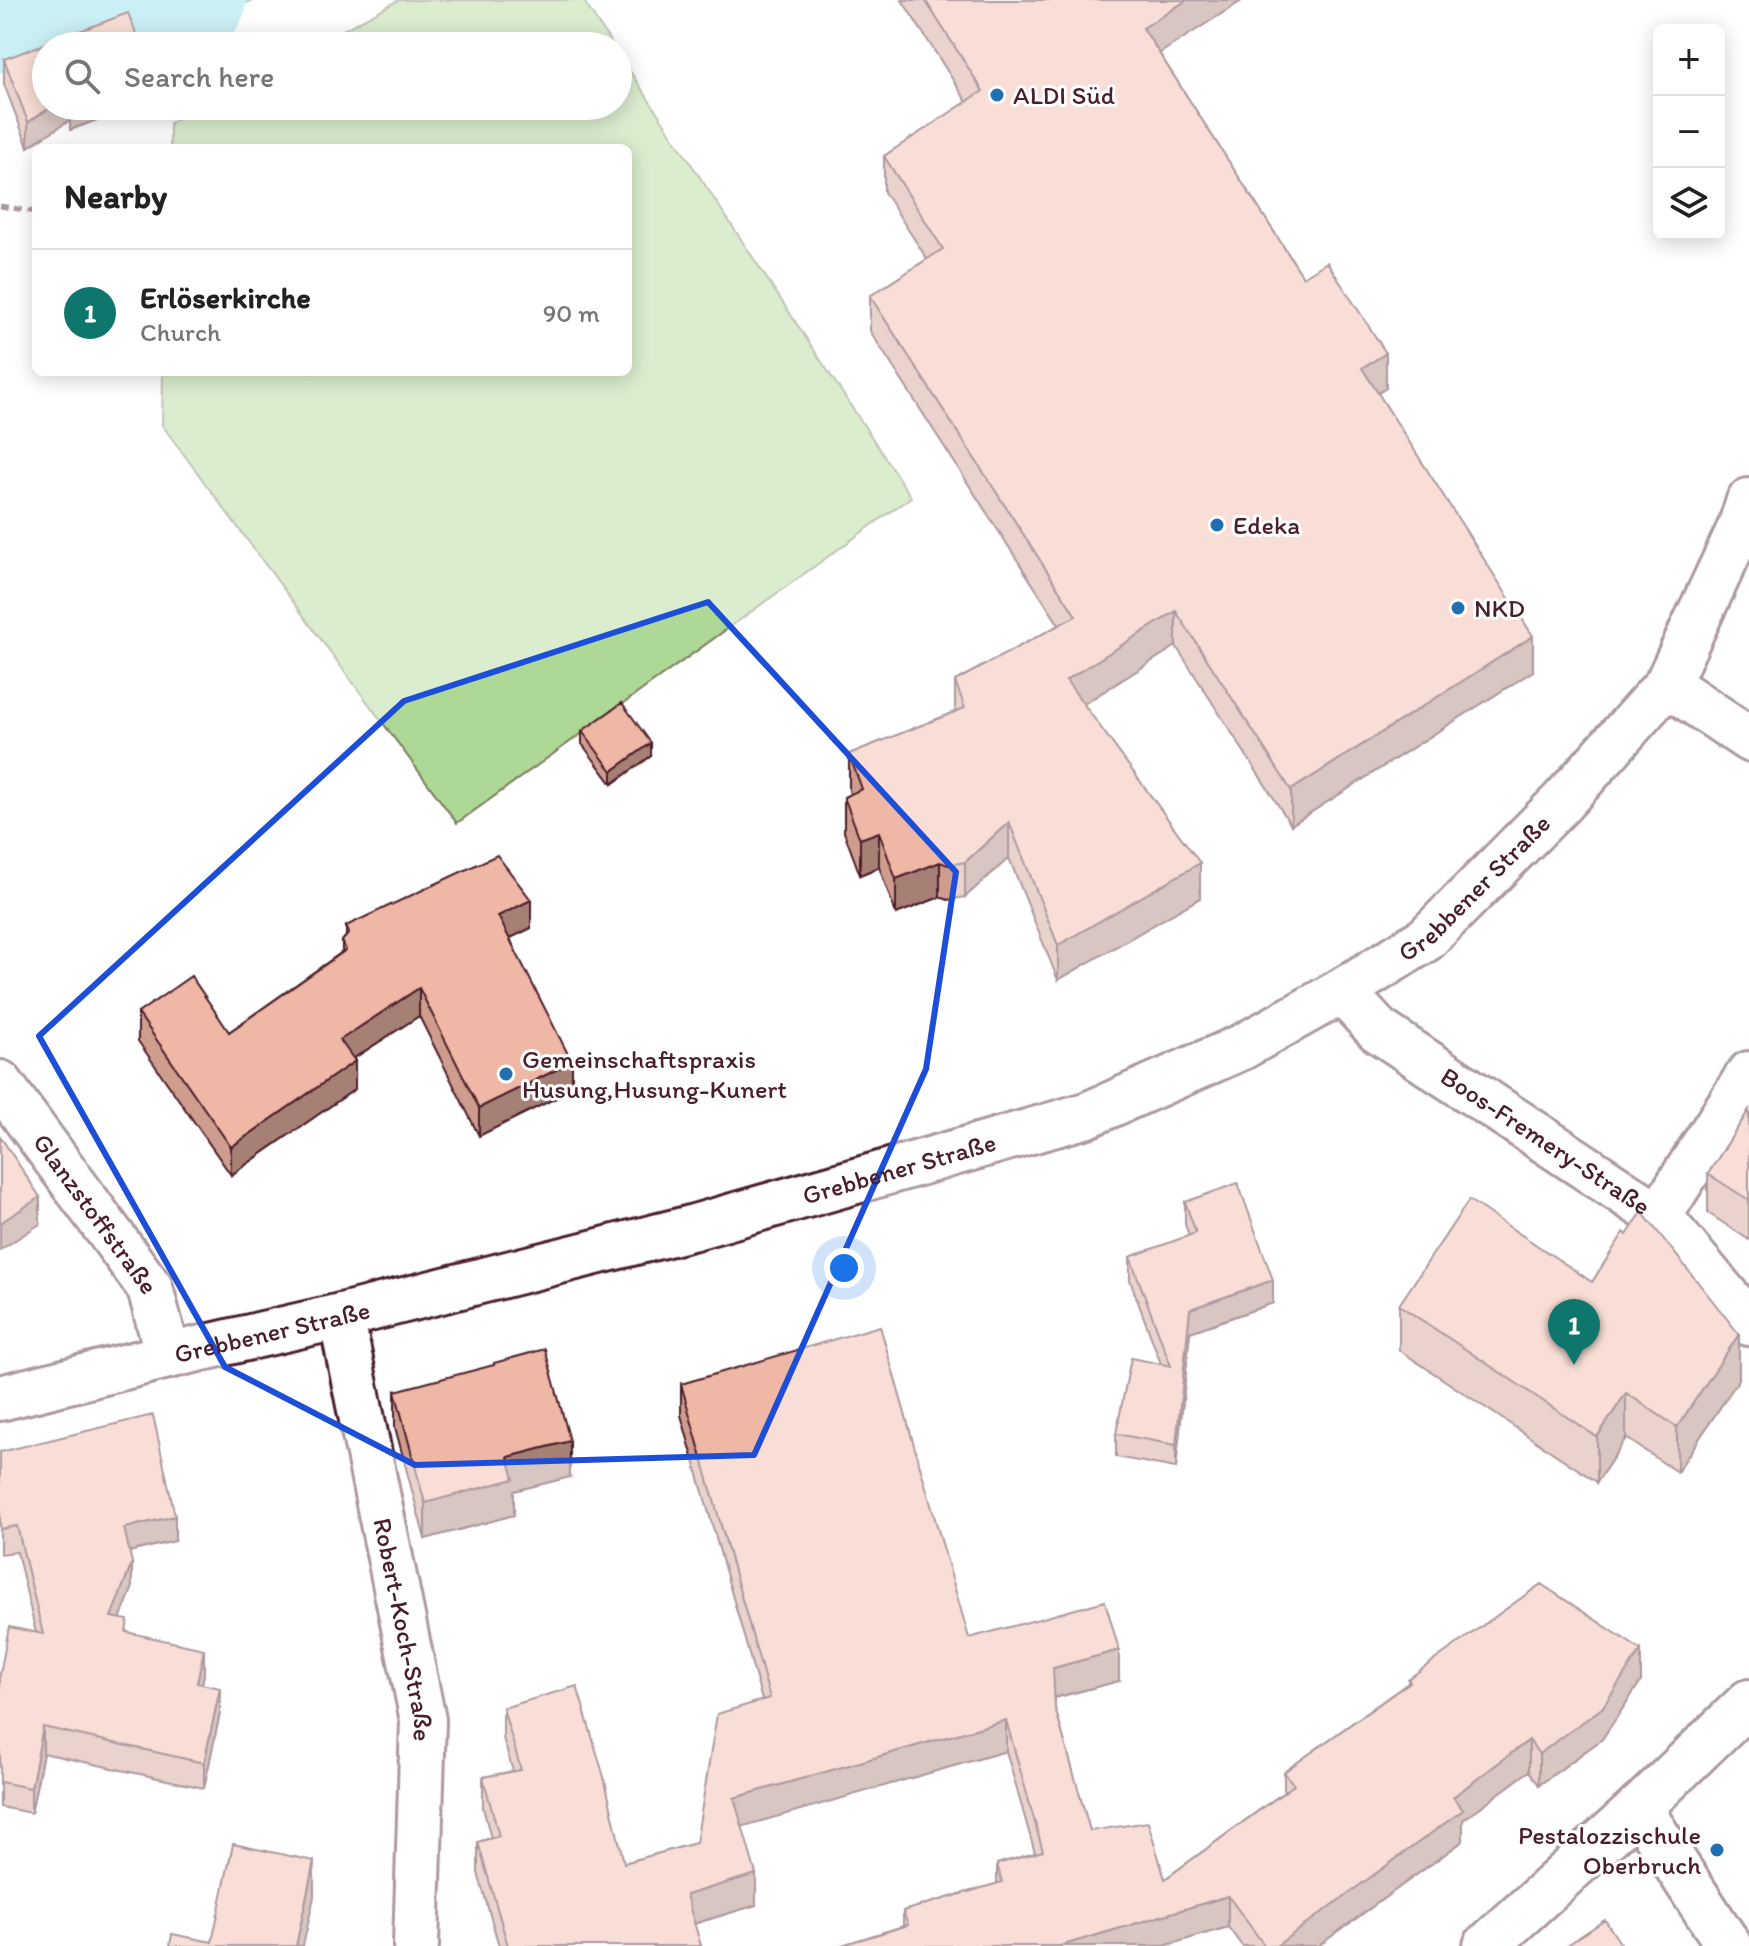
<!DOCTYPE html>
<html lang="en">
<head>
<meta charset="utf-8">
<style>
	:root { --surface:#fff; --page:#f6f6f6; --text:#222; --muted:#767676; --line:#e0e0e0; --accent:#0f766e }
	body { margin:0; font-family:Itim,sans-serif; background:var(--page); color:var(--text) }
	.controls { position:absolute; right:24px; top:24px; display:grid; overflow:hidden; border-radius:12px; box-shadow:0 4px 20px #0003 }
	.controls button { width:72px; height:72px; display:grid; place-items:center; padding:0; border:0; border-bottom:2px solid var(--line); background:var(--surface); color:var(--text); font:40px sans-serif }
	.you { position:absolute; left:844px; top:1268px; width:28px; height:28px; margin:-20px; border:6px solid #fff; border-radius:50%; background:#1a73e8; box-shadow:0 0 0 12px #1a73e833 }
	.badge { display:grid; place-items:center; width:52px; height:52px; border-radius:50%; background:var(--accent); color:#fff; font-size:26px; font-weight:700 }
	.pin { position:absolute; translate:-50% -66px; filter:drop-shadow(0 2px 4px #0008) }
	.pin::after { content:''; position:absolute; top:42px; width:28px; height:24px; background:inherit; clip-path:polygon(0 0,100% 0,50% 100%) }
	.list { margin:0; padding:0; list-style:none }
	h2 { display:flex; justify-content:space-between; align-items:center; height:104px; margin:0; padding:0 32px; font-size:34px }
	h2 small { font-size:26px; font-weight:400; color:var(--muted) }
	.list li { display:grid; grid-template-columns:52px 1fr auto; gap:24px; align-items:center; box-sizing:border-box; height:128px; padding:0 32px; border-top:2px solid var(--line) }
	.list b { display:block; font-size:30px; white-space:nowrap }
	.list p { margin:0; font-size:26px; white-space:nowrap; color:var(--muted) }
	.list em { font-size:26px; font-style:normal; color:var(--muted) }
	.icon { flex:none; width:44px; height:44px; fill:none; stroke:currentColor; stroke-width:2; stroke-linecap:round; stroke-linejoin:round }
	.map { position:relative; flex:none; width:1749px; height:1946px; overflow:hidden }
	.search { position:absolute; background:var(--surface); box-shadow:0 4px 20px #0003; left:32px; top:32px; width:600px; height:88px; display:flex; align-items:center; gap:20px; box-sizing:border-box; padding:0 28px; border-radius:44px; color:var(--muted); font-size:30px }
	.panel { position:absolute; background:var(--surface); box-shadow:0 4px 20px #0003; left:32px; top:144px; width:600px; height:232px; border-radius:12px }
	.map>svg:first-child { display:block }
	.grass { fill:#add895; stroke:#7c7c60; stroke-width:2 }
	.water { fill:#8bdce6; stroke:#71909b; stroke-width:2 }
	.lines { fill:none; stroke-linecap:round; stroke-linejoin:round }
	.shore { stroke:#646b76; stroke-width:2 }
	.river { stroke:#8bdce6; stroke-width:102 }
	.minor-casing { stroke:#4a1f2b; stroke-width:50 }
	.path { stroke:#4a1f2b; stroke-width:5; stroke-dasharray:8 6; stroke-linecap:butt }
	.minor { stroke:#fff; stroke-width:44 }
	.wall { fill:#ce9d8e; stroke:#4a1f2b; stroke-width:2 }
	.shaded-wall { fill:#a78074; stroke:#4a1f2b; stroke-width:2 }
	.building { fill:#efb7a5; stroke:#4a1f2b; stroke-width:2 }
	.marked { fill:none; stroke:#1d4ed8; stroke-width:6; stroke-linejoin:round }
	.poi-dot { fill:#1f6fb2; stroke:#fff; stroke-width:3 }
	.labels { text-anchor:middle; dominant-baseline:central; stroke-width:6; stroke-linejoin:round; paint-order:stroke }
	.poi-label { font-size:26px; fill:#4a1f2b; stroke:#fff; text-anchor:start }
	.street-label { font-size:26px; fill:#4a1f2b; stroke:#fff }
</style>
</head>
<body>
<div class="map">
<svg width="1749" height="1946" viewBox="0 0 1749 1946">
	<rect width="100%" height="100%" fill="#fff"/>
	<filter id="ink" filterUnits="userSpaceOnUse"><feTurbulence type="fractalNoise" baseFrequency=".0125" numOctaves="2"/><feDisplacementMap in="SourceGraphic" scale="16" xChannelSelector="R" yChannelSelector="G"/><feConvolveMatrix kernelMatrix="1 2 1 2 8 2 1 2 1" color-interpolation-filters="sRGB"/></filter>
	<g filter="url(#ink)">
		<path class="grass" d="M 399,0 L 583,0 L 613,46 L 313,46 Z
			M 618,53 L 911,497 L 457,823 L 162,425 L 163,372 L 628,372 L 628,148 L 170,148 L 170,123 L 201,106 L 618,106 Z"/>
		<path class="water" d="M 12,0 L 258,0 L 96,41 L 46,46 L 46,49 L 0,55 L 0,43 Z"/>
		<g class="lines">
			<path class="shore" d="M 41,0 L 40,18 L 62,24 L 80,14 L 138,0
				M 134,23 L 228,0"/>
			<path class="river" d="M 0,21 L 32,25 L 175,7 L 195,0"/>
			<defs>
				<g id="minor">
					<path d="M 1667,684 L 1749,739"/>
					<path id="s1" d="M 1342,991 L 1378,1030 L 1659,1216 L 1749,1074"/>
					<path id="s2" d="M 0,1083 L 150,1288 L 168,1356"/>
					<path d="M 1659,1216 L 1749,1323"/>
					<path id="s3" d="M 341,1316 L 423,1720 L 416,1946"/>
					<path id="s4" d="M 0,1398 L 168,1356 L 341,1316 L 691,1228 L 1087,1115 L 1242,1047 L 1342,991 L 1426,939 L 1562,802 L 1667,684 L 1740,528 L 1749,501"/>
					<path d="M 1639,1808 L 1729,1946"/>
					<path d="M 1486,1946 L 1639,1808 L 1749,1702"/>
				</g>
			</defs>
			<use href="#minor" class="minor-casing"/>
			<path class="path" d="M 0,206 L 36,212"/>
			<use href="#minor" class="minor"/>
		</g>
		<path class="wall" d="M 902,0 L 1243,0 L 1159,53 L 1303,277 L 1386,388 L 1378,393 L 1533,671 L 1291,825 L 1176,646 L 1084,704 L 1200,898 L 1058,980 L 1009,858 L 965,897 L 948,900 L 940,897 L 896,914 L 879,867 L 860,875 L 844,832 L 844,797 L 850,794 L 849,790 L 849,754 L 955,712 L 955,681 L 1059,625 L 870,331 L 870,296 L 927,259 L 884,192 L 884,156 L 967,102 Z
			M 4,59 L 46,106 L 134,106 L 70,130 L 70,120 L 28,147 L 4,84 Z
			M 582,731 L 651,756 L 612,784 L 582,744 Z
			M 346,926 L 531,928 L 510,938 L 572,1090 L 479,1136 L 419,1016 L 353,1059 L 355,1089 L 231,1175 L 138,1041 L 138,1013 L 229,1032 L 342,952 L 342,941 L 346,936 Z
			M 1749,1110 L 1749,1240 L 1708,1213 L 1708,1174 Z
			M 1185,1202 L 1273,1303 L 1190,1332 L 1176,1468 L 1116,1457 L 1116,1434 L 1161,1364 L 1130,1280 L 1130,1257 L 1189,1236 L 1185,1224 Z
			M 1399,1305 L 1739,1379 L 1677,1472 L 1626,1438 L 1597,1482 L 1399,1350 Z
			M 681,1384 L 969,1638 L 1119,1681 L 1055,1698 L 1055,1708 L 1090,1831 L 1165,1879 L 1284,1792 L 1284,1772 L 1408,1683 L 1408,1679 L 1641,1681 L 1602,1739 L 1539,1785 L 1529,1771 L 1463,1820 L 1463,1841 L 1318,1946 L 1242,1946 L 1228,1927 L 1164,1946 L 839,1946 L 903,1926 L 903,1911 L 997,1884 L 997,1864 L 1035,1853 L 1006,1751 L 742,1826 L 756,1905 L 694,1924 L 701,1946 L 499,1946 L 478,1873 L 478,1842 L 491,1838 L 483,1808 L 483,1777 L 513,1771 L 503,1738 L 503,1708 L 624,1863 L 696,1843 L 762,1700 L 681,1415 Z
			M 395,1391 L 570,1477 L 514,1491 L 514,1515 L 425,1539 L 395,1427 Z
			M 0,1452 L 175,1541 L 129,1552 L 132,1589 L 120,1619 L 128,1633 L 204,1674 L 202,1684 L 220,1713 L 204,1788 L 43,1753 L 31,1813 L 0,1807 L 0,1674 L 36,1633 L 17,1552 L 0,1554 Z"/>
		<path class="shaded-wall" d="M 1187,0 L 1243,0 L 1143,64 L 1143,28 Z
			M 53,106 L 134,106 L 70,130 L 70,120 L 28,147 L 28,122 Z
			M 1386,353 L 1386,388 L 1362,403 L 1362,368 Z
			M 1176,611 L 1176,646 L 1066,715 L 1066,680 Z
			M 1533,636 L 1533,671 L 1291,825 L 1291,790 Z
			M 651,743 L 651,756 L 612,784 L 612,771 Z
			M 1009,822 L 1009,858 L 965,897 L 965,862 Z
			M 879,832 L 879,867 L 860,875 L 860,839 Z
			M 940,862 L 940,897 L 896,914 L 896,879 Z
			M 1200,863 L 1200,898 L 1058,980 L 1058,945 Z
			M 531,900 L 531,928 L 498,944 L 498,916 Z
			M 419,988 L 419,1016 L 340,1067 L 340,1040 Z
			M 355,1061 L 355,1089 L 231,1175 L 231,1147 Z
			M 572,1062 L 572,1090 L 479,1136 L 479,1108 Z
			M 40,1197 L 40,1224 L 0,1250 L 0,1223 Z
			M 1273,1280 L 1273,1303 L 1190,1332 L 1176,1468 L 1176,1445 L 1190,1309 Z
			M 1739,1334 L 1739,1379 L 1677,1472 L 1677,1427 Z
			M 1626,1393 L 1626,1438 L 1597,1482 L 1597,1437 Z
			M 570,1441 L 570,1477 L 514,1491 L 514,1515 L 425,1539 L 425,1503 L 508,1457 Z
			M 175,1516 L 175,1541 L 124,1553 L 124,1528 Z
			M 132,1563 L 132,1589 L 111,1642 L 111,1617 Z
			M 204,1649 L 204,1674 L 197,1708 L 197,1683 Z
			M 1119,1650 L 1119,1681 L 1053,1698 L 1053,1668 Z
			M 1641,1650 L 1641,1681 L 1602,1739 L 1539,1785 L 1539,1754 Z
			M 220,1688 L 220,1713 L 204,1788 L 204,1763 Z
			M 1006,1720 L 1006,1751 L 734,1829 L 734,1798 Z
			M 43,1727 L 43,1753 L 31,1813 L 31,1788 Z
			M 1529,1740 L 1529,1771 L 1463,1820 L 1463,1841 L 1318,1946 L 1276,1946 L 1453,1797 Z
			M 314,1861 L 314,1897 L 303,1946 L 296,1946 Z
			M 756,1874 L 756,1905 L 686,1926 L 686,1895 Z
			M 1228,1896 L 1228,1927 L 1164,1946 L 1060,1946 Z"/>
		<path class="building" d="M 925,0 L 1187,0 L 1143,28 L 1303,277 L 1327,262 L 1386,353 L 1362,368 L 1533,636 L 1291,790 L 1176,611 L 1066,680 L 1200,863 L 1058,945 L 1009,822 L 965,862 L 948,865 L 940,862 L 896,879 L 879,832 L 860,839 L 844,797 L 862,789 L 849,754 L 965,708 L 955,681 L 1076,616 L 870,296 L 943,249 L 884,156 L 983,91 Z
			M 128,13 L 141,46 L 46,46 L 46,106 L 53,106 L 28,122 L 4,59 Z
			M 622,703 L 651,743 L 612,771 L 582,731 Z
			M 497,855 L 531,900 L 498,916 L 572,1062 L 479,1108 L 419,988 L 340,1040 L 355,1061 L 231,1147 L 138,1013 L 191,976 L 229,1032 L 346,950 L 342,941 L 349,933 L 346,926 Z
			M 1749,1110 L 1749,1200 L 1708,1174 Z
			M 0,1136 L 40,1197 L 0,1223 Z
			M 1238,1183 L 1273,1280 L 1190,1309 L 1176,1445 L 1116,1434 L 1131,1358 L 1171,1366 L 1130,1257 L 1196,1233 L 1185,1202 Z
			M 1469,1200 L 1592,1282 L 1624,1232 L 1627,1235 L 1642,1212 L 1739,1334 L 1677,1427 L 1626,1393 L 1597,1437 L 1399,1305 Z
			M 880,1326 L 969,1638 L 1105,1601 L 1119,1650 L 1053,1668 L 1055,1708 L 1090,1831 L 1148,1822 L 1165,1879 L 1294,1785 L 1284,1772 L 1410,1682 L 1408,1679 L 1541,1584 L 1641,1650 L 1602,1708 L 1539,1754 L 1529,1740 L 1453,1797 L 1463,1810 L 1276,1946 L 1265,1946 L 1228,1896 L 1060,1946 L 839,1946 L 908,1925 L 903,1911 L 1002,1882 L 997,1864 L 1043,1851 L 1006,1720 L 734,1798 L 756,1874 L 686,1895 L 701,1946 L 508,1946 L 478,1842 L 499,1836 L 483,1777 L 521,1770 L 503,1708 L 577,1686 L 604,1777 L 624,1863 L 696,1843 L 717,1714 L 770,1698 L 681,1384 Z
			M 545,1349 L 570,1441 L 508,1457 L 514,1479 L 425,1503 L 395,1391 L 494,1365 L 494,1363 Z
			M 153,1415 L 175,1516 L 124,1528 L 132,1563 L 111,1617 L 128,1620 L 126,1632 L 204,1649 L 197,1683 L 220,1688 L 204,1763 L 43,1727 L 31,1788 L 0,1782 L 0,1674 L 9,1627 L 43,1634 L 17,1526 L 0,1529 L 0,1452 Z
			M 233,1844 L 314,1861 L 296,1946 L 170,1946 L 172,1934 L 212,1942 Z
			M 1605,1920 L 1622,1946 L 1566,1946 Z"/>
	</g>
	<path d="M0 0H1749V1946H0ZM 708,602 L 956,872 L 926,1069 L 754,1455 L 415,1465 L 225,1367 L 39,1036 L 404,701 Z" fill="#fff" fill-opacity=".55" fill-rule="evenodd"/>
	<path class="marked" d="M 708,602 L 956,872 L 926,1069 L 754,1455 L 415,1465 L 225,1367 L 39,1036 L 404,701 Z"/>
	<g class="poi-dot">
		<circle cx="997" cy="95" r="8"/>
		<circle cx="1217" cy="525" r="8"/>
		<circle cx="1458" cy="608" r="8"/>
		<circle cx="506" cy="1074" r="8"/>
		<circle cx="1717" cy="1850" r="8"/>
	</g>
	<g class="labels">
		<g class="poi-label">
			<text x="1013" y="95">ALDI Süd</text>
			<text x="1233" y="525">Edeka</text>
			<text x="1474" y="608">NKD</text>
			<text x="522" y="1059">Gemeinschaftspraxis<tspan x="522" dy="30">Husung,Husung-Kunert</tspan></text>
			<text x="1701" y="1835" text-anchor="end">Pestalozzischule<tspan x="1701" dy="30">Oberbruch</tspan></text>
		</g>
		<g class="street-label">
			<text stroke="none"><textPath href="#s4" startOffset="1576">Grebbener Straße</textPath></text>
			<text stroke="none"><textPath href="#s1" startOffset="254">Boos-Fremery-Straße</textPath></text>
			<text stroke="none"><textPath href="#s4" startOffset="928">Grebbener Straße</textPath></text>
			<text stroke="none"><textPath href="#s2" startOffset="162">Glanzstoffstraße</textPath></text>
			<text stroke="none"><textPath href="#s4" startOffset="280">Grebbener Straße</textPath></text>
			<text stroke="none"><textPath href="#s3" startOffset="320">Robert-Koch-Straße</textPath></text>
		</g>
	</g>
</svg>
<div class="controls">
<button>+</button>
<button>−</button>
<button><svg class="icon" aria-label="layers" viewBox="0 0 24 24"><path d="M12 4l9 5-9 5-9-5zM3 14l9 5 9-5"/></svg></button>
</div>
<div class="you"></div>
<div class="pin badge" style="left:1574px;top:1365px">1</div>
<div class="search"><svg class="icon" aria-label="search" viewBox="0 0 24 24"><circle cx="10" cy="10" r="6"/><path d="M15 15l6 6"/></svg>Search here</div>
<section class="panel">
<h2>Nearby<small></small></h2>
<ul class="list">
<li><span class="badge">1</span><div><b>Erlöserkirche</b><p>Church</p></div><em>90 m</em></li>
</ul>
</section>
</div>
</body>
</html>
